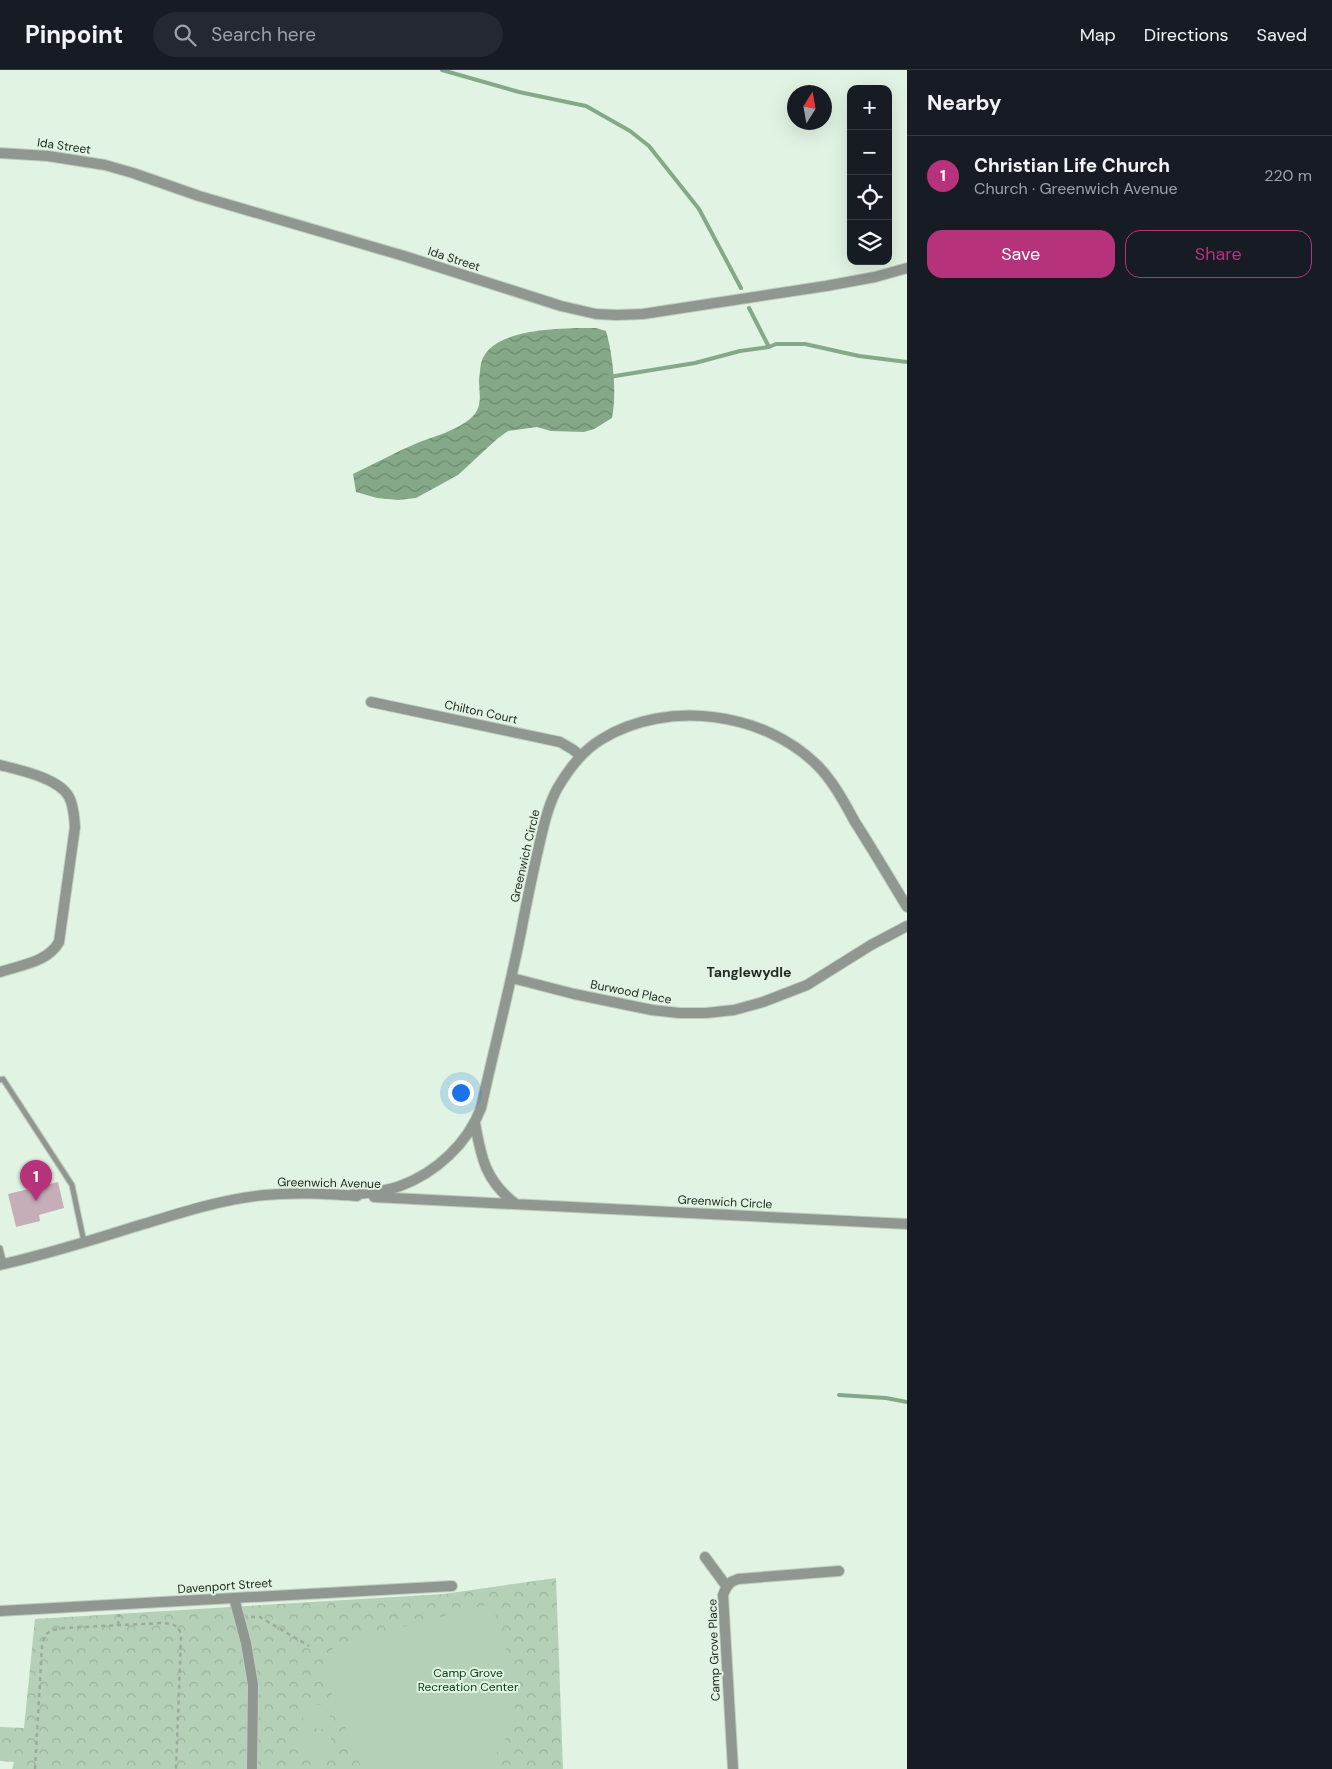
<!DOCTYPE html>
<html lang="en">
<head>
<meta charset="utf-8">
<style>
	:root { --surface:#171b24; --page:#242831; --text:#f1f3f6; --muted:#9ea1a6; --line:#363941; --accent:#b6337b }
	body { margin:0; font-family:"DM Sans",sans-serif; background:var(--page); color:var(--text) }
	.controls { position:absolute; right:15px; top:15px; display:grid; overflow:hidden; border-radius:10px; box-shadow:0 5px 20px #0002 }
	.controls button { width:45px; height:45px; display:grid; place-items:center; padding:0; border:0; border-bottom:1px solid var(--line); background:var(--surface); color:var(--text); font:25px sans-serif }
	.compass { position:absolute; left:787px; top:15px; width:45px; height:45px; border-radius:50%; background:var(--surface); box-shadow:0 5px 20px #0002; rotate:11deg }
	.you { position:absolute; left:460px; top:1022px; width:18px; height:18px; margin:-12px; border:4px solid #fff; border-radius:50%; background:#1a73e8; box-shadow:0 0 0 8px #1a73e833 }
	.badge { display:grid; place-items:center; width:32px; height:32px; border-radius:50%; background:var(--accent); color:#fff; font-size:16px; font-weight:700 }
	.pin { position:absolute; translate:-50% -41px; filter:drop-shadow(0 1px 2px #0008) }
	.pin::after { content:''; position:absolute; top:26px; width:18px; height:15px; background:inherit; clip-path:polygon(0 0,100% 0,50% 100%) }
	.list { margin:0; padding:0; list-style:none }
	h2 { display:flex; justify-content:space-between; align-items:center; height:65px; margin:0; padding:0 20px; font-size:21px }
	h2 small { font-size:16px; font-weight:400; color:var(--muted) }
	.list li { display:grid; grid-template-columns:32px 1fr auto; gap:15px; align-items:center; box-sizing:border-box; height:80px; padding:0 20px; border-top:1px solid var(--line) }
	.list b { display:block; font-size:19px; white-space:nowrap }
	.list p { margin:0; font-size:16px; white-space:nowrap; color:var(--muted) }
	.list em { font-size:16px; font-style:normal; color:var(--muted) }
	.actions { display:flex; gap:10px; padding:15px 20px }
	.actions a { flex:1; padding:11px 0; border:1px solid var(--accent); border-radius:15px; text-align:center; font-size:18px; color:var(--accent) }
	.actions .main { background:var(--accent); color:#fff }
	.icon { flex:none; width:28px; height:28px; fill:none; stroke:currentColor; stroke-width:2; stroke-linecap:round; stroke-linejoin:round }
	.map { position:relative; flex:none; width:907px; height:1699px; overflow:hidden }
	header { display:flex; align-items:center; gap:30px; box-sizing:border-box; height:70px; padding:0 25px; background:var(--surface); border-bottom:1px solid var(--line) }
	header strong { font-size:24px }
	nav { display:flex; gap:28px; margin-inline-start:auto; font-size:18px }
	.search { width:350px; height:45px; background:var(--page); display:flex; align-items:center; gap:12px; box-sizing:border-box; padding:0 18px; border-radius:28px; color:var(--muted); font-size:19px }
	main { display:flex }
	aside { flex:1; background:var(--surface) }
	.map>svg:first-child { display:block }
	.park { fill:url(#park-crowns) }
	.pitch { fill:#b4d0b6 }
	.water { fill:url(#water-waves) }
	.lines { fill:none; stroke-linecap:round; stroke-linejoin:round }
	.stream { stroke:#85a988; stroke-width:4 }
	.building { fill:#c6aeb8 }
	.service-casing { stroke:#bfcfc0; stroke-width:7 }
	.minor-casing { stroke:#bfcfc0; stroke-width:12 }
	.path { stroke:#9caa9d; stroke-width:2.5; stroke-dasharray:4 4; stroke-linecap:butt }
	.service { stroke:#8f9790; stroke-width:5 }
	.minor { stroke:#8f9790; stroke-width:10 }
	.labels { text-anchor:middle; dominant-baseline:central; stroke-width:4; stroke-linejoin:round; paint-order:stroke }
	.street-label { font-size:12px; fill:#232a24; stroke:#e1f3e2 }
	.park-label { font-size:12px; fill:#084216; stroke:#e1f3e2 }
	.neighbourhood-label { font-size:14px; font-weight:bold; fill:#232a24; stroke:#e1f3e2 }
</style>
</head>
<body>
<header>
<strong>Pinpoint</strong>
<div class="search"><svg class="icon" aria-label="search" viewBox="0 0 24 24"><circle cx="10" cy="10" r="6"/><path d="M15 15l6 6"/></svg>Search here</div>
<nav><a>Map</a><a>Directions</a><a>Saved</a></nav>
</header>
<main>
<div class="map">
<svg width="907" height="1699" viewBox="0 0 907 1699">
	<defs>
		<pattern id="park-crowns" width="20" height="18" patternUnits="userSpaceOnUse" patternTransform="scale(1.25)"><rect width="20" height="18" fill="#b4d0b6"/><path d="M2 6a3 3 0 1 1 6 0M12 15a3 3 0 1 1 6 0" fill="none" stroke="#9ab39c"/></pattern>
		<pattern id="water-waves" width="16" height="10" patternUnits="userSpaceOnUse" patternTransform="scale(1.25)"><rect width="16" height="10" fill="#85a988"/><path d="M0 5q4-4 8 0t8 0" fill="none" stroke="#6c8a6f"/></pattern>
	</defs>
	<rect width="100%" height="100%" fill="#e1f3e2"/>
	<path class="park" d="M 556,1508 L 563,1699 L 12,1699 L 14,1692 L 0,1691 L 0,1657 L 24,1658 L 35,1549 L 444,1524 Z"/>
	<path class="pitch" d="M 492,1533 L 510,1592 L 516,1651 L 487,1699 L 362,1699 L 321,1598 L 335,1575 Z
		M 304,1635 L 330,1635 L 330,1660 L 303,1657 Z
		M 331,1666 L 331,1689 L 302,1688 L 302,1667 Z"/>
	<path class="water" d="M 596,258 L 606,261 C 613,285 617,323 612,348 L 594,359 L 584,362 L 551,361 L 537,357 L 508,361 L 497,369 L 458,405 L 416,428 L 398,430 L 377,428 L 356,422 L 353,404 C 374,394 394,383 415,374 C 434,366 458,361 473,346 C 483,336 479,323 479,310 C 480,304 480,293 483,288 C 497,257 567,258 596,258 Z"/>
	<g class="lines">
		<path class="stream" d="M 442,0 L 519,22 L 586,36 L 630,61 L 649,76 L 699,139 L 741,218
			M 749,238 L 769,277
			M 609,307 L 695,293 L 740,281 L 769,277 L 776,274 L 805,274 L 859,286 L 907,292
			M 839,1325 L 886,1328 L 907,1332"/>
	</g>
	<path class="building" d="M 58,1112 L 64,1138 L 39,1145 L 40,1151 L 16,1157 L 8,1124 Z"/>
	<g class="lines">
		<defs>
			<path id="service" d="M 0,1010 L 3,1009 L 72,1115 L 84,1172
				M 0,1178 L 4,1194"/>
			<path id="minor" d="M 0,83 L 48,86 L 105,95 L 133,103 L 199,126 L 404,186 L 561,236 L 596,244 L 617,245 L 643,244 L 826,216 L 875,207 L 907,198
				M 371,632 L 560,672 L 572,679 L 581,686
				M 0,695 C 19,700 59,708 69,727 C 74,736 74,747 75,757 L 59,872 C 48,892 21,895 0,902
				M 512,908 L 574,924 L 652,940 L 679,943 L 706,943 L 734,940 L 763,932 L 807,915 L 871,875 L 907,856
				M 475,1053 C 481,1088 486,1112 516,1134
				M 350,1125 C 367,1123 384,1122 400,1116 C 436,1103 468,1073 481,1038 C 494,979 509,921 521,862 C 526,835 532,807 538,780 C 543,759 547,738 557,719 C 568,700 583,680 602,669 C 667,629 764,642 817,695 C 833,711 844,732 855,752 C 873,780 890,809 907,837
				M 374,1127 L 907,1154
				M 0,1195 C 47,1184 93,1170 140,1155 C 181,1143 222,1129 265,1125 C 296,1122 326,1124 357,1126
				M 705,1487 L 727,1517
				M 234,1528 L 246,1573 L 253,1615 L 252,1699
				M 0,1541 L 452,1516
				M 733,1699 L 723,1525 L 726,1518 L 731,1512 L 738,1509 L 839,1501"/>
		</defs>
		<use href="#service" class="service-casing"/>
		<use href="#minor" class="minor-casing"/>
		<path class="path" d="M 251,1547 L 260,1547 L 309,1576
			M 118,1555 L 119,1544
			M 35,1699 L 42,1576 C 45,1561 49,1561 63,1558 L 162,1553 L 172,1554 L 179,1558 L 181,1567 L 176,1699"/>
		<use href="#service" class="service"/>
		<use href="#minor" class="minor"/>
	</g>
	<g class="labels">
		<g class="street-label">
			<text transform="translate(64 76) rotate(8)">Ida Street</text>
			<text transform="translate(454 189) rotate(18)">Ida Street</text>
			<text transform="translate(481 642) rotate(12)">Chilton Court</text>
			<text transform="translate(525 786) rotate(-77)">Greenwich Circle</text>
			<text transform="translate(631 922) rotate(11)">Burwood Place</text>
			<text transform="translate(329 1113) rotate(1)">Greenwich Avenue</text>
			<text transform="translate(725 1132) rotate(3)">Greenwich Circle</text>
			<text transform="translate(225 1516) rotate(-4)">Davenport Street</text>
			<text transform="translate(714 1580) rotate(-92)">Camp Grove Place</text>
		</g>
		<g class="park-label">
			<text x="468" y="1603">Camp Grove<tspan x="468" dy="14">Recreation Center</tspan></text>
		</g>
		<g class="neighbourhood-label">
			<text x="749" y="902">Tanglewydle</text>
		</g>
	</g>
</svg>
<div class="controls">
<button>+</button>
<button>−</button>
<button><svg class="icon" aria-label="locate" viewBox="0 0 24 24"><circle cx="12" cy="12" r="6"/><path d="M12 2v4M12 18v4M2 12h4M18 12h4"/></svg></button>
<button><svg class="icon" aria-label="layers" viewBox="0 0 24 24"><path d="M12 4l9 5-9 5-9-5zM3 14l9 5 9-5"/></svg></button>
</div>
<svg class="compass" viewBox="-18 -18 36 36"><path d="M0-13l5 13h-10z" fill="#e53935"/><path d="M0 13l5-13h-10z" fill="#9ea1a6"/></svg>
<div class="you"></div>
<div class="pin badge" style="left:36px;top:1131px">1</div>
</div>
<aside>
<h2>Nearby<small></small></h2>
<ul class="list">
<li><span class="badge">1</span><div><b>Christian Life Church</b><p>Church · Greenwich Avenue</p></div><em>220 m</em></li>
</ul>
<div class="actions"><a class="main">Save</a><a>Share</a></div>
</aside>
</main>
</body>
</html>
